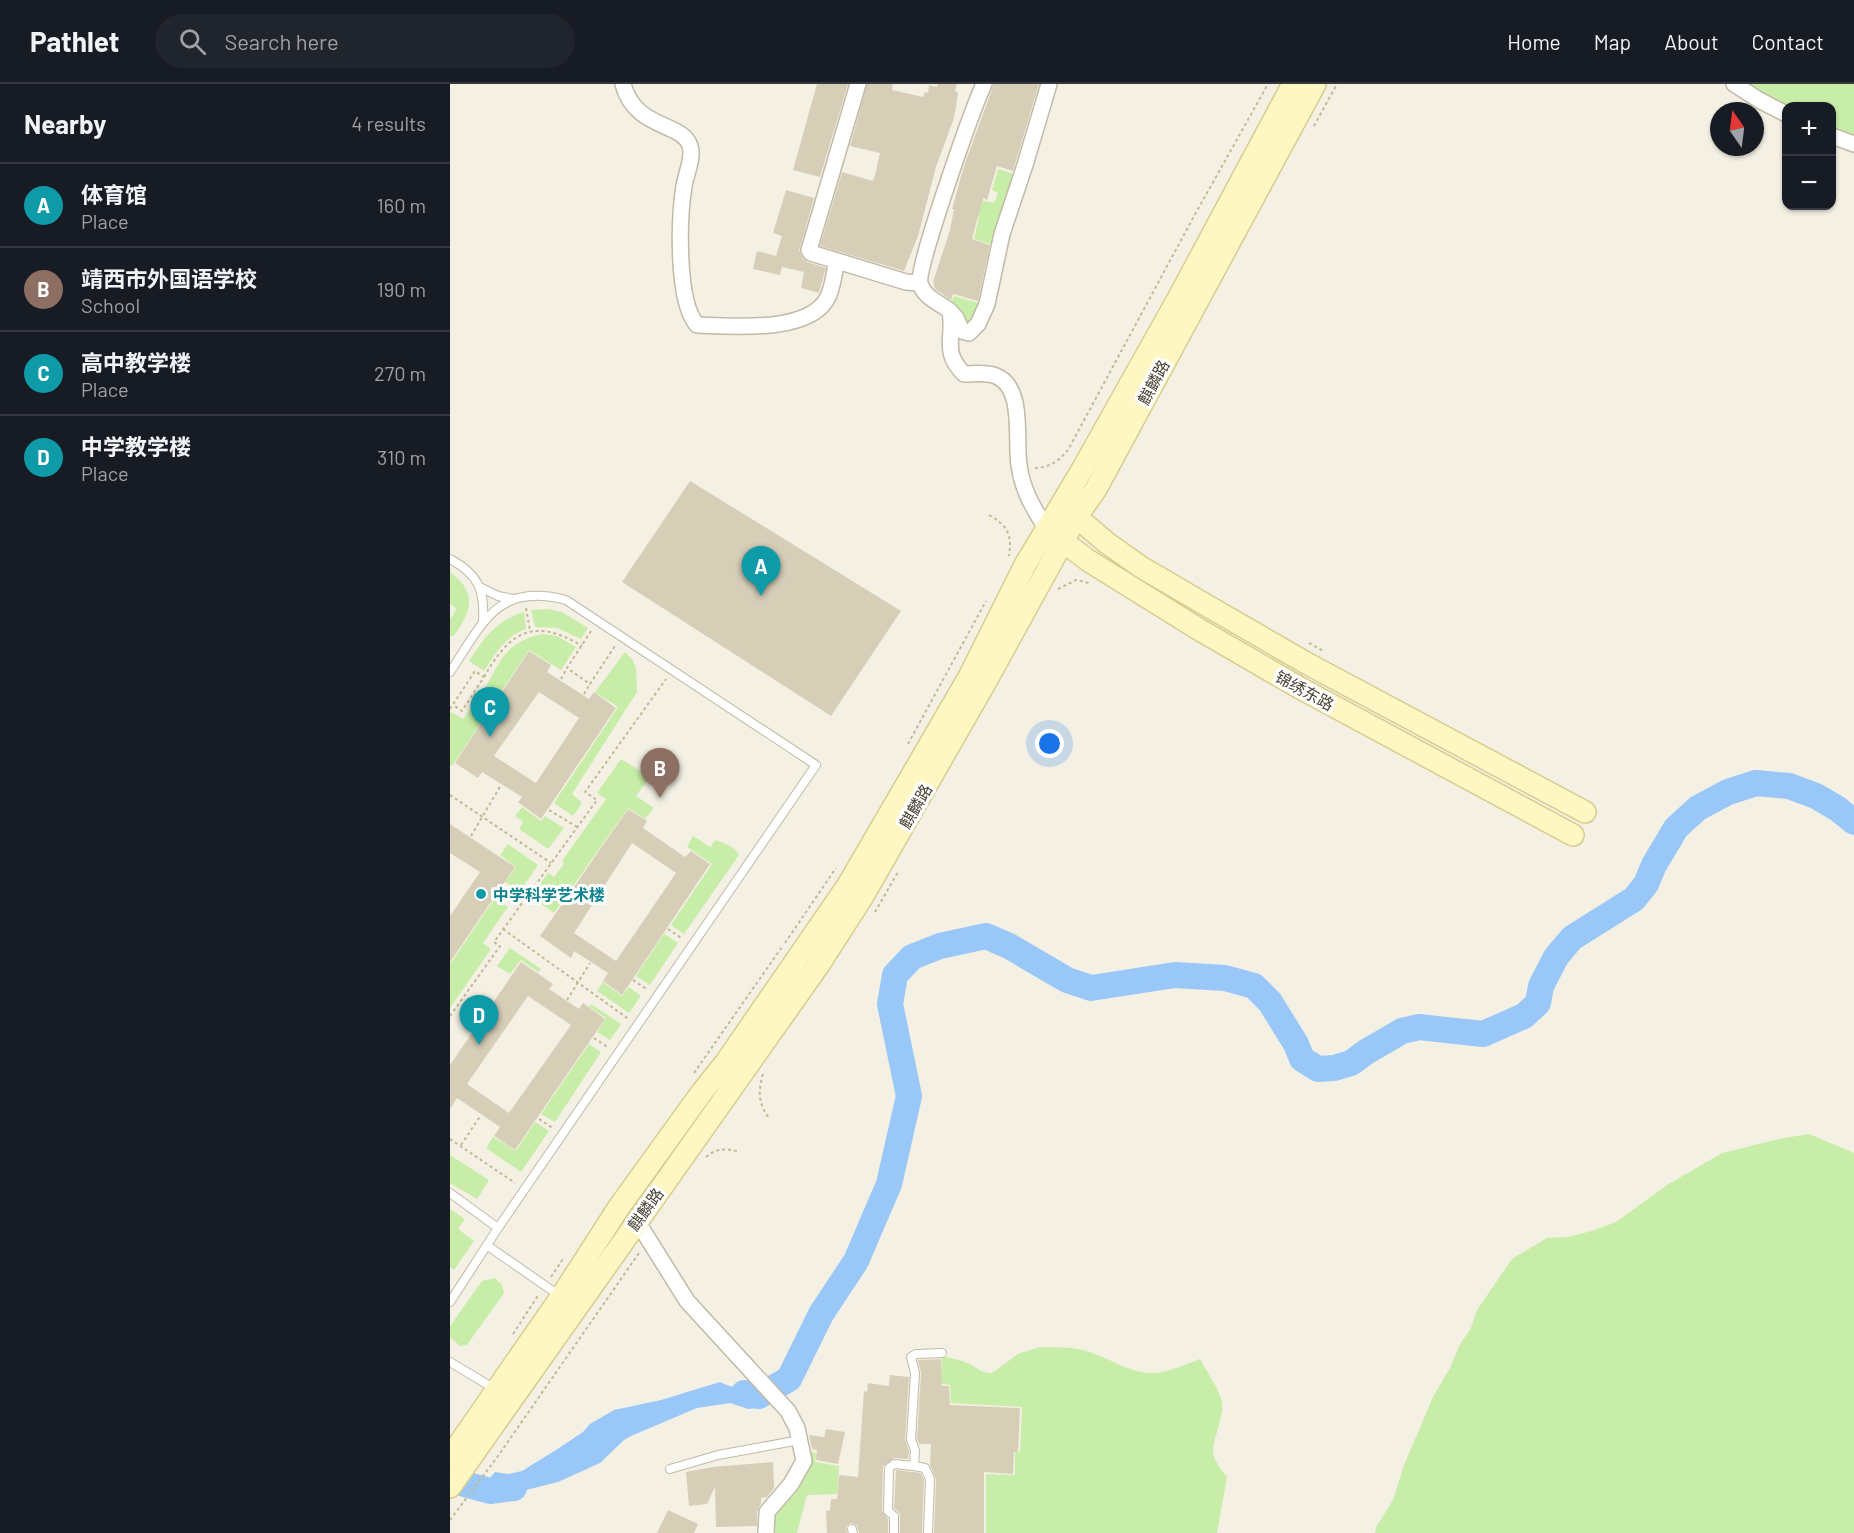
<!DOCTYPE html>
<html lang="en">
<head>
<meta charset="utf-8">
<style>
	:root { --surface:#171b24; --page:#20242c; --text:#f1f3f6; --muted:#9ea1a6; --line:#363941; --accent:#ff4c10 }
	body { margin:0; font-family:Barlow,"Noto Sans SC",sans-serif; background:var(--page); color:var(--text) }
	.controls { position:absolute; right:18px; top:18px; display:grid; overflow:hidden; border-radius:12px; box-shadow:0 2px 4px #0004 }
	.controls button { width:54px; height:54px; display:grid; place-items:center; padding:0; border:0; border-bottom:2px solid var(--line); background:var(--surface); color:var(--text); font:30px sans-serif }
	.compass { position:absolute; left:1260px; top:18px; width:54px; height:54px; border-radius:50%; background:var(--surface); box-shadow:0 2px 4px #0004; rotate:346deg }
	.you { position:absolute; left:600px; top:660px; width:21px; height:21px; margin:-15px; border:4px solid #fff; border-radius:50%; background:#1a73e8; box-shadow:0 0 0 9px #1a73e833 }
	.badge { display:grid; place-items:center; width:39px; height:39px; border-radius:50%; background:var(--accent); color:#fff; font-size:20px; font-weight:700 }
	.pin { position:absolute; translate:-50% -50px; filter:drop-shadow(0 2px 3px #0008) }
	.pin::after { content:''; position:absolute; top:32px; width:21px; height:18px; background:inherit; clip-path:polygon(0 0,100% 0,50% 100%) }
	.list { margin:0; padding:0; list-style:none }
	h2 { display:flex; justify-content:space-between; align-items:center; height:78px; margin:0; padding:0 24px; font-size:26px }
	h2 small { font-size:20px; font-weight:400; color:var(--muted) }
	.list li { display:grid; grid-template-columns:39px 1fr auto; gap:18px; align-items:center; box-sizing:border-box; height:84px; padding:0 24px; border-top:2px solid var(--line) }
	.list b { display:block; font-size:22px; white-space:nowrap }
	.list p { margin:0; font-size:20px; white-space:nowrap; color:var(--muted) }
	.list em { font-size:20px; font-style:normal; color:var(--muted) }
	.icon { flex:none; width:33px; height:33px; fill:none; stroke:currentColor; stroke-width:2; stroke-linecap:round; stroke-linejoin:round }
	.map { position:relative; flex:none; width:1404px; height:1449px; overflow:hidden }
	header { display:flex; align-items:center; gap:36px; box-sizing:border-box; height:84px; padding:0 30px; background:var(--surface); border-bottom:2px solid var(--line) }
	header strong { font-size:28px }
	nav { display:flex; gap:33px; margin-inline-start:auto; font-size:21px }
	.search { width:420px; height:54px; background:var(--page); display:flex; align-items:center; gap:15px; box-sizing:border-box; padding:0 21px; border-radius:33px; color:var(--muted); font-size:22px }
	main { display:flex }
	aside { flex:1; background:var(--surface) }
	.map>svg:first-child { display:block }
	.green { fill:#c7eda8 }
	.water { fill:#99c7f7 }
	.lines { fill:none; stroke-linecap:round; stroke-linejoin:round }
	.river { stroke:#99c7f7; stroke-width:26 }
	.building { fill:#d7ceb8; fill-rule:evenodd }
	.service-casing { stroke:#c0baa6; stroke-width:10 }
	.minor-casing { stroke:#c0baa6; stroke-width:18 }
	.secondary-casing { stroke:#d8cd8f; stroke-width:24 }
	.path { stroke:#c3b895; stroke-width:2; stroke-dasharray:3 3; stroke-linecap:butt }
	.service { stroke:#fff; stroke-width:8 }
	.minor { stroke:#fff; stroke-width:15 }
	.secondary { stroke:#fff7c3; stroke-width:21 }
	.culture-dot { fill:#0f9aa8; stroke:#fff; stroke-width:2 }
	.labels { text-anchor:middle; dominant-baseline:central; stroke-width:6; stroke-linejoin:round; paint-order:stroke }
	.street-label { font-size:16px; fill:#474133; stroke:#fff }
	.culture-label { font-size:16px; font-weight:bold; fill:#0d838f; stroke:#fff; text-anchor:start }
</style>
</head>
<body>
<header>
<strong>Pathlet</strong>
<div class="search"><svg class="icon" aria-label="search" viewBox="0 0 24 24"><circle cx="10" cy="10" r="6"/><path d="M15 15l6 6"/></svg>Search here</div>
<nav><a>Home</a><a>Map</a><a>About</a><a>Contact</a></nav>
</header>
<main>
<aside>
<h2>Nearby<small>4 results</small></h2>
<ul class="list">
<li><span class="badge" style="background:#0f9aa8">A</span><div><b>体育馆</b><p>Place</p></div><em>160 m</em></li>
<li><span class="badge" style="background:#8d6e63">B</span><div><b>靖西市外国语学校</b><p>School</p></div><em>190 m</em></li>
<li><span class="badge" style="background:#0f9aa8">C</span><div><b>高中教学楼</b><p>Place</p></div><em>270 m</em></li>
<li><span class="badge" style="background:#0f9aa8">D</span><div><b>中学教学楼</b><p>Place</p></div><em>310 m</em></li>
</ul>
</aside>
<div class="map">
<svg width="1404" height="1449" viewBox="0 0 1404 1449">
	<rect width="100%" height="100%" fill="#f4f1e4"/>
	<path class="green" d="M 1297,0 L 1404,0 L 1404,52 L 1382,43 L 1382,22 L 1337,22 Z
		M 548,85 L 567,91 L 546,162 L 524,155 L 529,133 L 526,131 L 531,116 L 544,119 L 548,109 L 542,106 Z
		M 504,212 L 532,220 L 525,234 L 516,242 L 500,221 Z
		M 0,488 C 29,510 21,527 3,553 L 0,551 L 0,535 L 7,525 L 0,520 Z
		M 98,525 L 112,528 L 138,544 L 131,555 L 107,544 L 85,543 L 81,526 Z
		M 74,528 L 76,545 C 55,552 46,569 34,587 L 19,577 C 36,552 44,538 74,528 Z
		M 93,550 L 107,552 L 126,563 L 111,586 L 79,566 L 44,618 L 32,609 C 51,577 54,558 93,550 Z
		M 175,568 L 182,575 L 186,584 L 187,608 L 122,710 L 132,719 L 123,732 L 104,719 L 168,623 L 145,608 Z
		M 25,618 L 39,627 L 2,682 L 0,681 L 0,630 L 1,628 L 13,635 Z
		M 171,675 L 200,693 L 186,712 L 204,724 L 195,735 L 178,724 L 104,829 L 81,813 L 98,789 L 104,793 L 114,780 L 112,777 L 156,715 L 147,709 Z
		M 72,723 L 91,737 L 95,732 L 114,744 L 98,765 L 69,745 L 73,738 L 65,732 Z
		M 243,752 L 260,763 L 265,756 C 275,759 284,762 289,771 L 234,850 L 221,841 L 262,780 L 237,763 Z
		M 58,760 L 88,781 L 69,808 L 55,798 L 66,783 L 50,771 Z
		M 45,814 L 58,823 L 33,859 L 41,865 L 0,924 L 0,880 Z
		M 214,850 L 228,859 L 200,901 L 186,892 Z
		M 60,864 L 91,885 L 88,888 L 71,876 L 60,890 L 47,882 Z
		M 153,898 L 172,912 L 179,903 L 191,912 L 179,929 L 147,907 Z
		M 141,920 L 171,940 L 160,956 L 147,948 L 156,934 L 139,923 Z
		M 139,960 L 151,968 L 105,1038 L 91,1030 Z
		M 85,1038 L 99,1047 L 71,1088 L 36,1064 L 43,1053 L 66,1067 Z
		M 1359,1050 L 1404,1069 L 1404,1449 L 925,1449 L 926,1443 L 943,1416 L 954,1381 L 983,1313 L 1000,1284 L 1010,1260 L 1020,1246 L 1027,1226 L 1062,1175 L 1097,1154 L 1117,1153 L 1142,1147 L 1166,1138 L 1217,1101 L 1272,1069 L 1328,1055 Z
		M 0,1071 L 39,1096 L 27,1115 L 0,1099 Z
		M 0,1125 L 15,1135 L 8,1145 L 24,1157 L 4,1186 L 0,1183 Z
		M 45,1194 L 52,1201 L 54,1209 L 17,1261 L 10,1262 L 0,1253 L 0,1242 L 32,1197 Z
		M 590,1263 C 605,1264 622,1262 636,1267 C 658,1273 679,1289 701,1289 C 718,1289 734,1281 750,1275 C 756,1287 770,1306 772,1318 C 773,1322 772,1328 771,1332 C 765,1363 754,1366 777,1393 L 767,1449 L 536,1449 L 536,1390 L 565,1391 L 565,1368 L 570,1368 L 572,1323 L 501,1319 L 500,1301 L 491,1300 L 492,1272 C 501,1274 511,1276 520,1280 C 529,1285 532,1289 542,1289 L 568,1270 Z
		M 355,1367 L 366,1369 L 365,1378 L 389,1382 L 387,1410 L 357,1411 L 347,1449 L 318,1449 L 319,1434 Z"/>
	<path class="water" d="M 270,1298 C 282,1304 297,1307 310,1303 L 320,1317 L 307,1324 L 298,1325 L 280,1319 L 247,1324 L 181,1352 L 174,1356 L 150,1379 L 108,1398 L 56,1411 L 22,1415 L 45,1388 L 58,1390 L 72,1387 L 106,1366 L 133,1348 L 140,1340 L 164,1326 L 211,1316 Z"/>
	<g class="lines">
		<path class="river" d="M 294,1309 L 309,1312 L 339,1295 L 371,1230 L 406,1177 L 439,1100 L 459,1012 L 440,920 L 445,891 L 462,873 L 490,862 L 536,852 L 559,862 L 617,896 L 641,904 L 725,891 L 775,894 L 804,902 L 820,918 L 846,960 L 852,975 L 868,985 L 884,984 L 901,979 L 916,968 L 952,947 L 969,943 L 1033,950 L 1074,932 L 1088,919 L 1091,902 L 1106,873 L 1122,854 L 1184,815 L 1196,800 L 1204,781 L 1226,744 L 1248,724 L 1278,708 L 1306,699 L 1339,702 L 1366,712 L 1388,725 L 1404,738
			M 0,1396 L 40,1407 L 64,1404"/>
	</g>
	<path class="building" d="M 367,0 L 398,0 L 370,93 L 343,86 Z
		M 417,0 L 443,0 L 442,6 L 473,13 L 475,8 L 478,9 L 479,1 L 487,3 L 488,0 L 507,0 L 505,7 L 508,8 L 507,16 L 504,34 L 486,83 L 468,152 L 454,187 L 370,162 L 392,88 L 423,97 L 425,91 L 430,69 L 400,62 Z
		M 544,0 L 589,0 L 563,87 L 547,82 L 537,116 L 533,114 L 522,155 L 540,161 L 528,217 L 503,210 L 501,216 L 485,205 L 483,198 L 500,146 L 504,125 L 502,125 L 514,82 Z
		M 336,106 L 364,114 L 349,167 L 353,174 L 357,178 L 376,184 L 369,209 L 351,204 L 354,188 L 332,183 L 330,191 L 303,185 L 307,167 L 326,172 L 332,152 L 323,149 Z
		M 240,397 L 451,527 L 381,632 L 172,498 Z
		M 79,567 L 101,581 L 97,588 L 139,615 L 144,608 L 166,624 L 91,735 L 68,718 L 72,713 L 32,688 L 28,694 L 5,679 ZM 89,608 L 129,634 L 86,699 L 44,672 Z
		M 178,725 L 197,737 L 193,744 L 235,773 L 241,767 L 260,780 L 172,911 L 153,897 L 158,889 L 124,867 L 121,874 L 90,852 ZM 182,759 L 226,789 L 166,877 L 124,849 Z
		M 0,740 L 65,783 L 0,878 L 0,832 L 30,788 L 0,769 Z
		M 71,878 L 103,900 L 99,905 L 129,925 L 133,919 L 155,935 L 65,1066 L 44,1052 L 50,1043 L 7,1014 L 0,1025 L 0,981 ZM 78,912 L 121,941 L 59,1029 L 17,1000 Z
		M 491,1275 L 492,1302 L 499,1302 L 500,1321 L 570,1324 L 568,1368 L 564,1368 L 563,1390 L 534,1388 L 534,1449 L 484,1449 L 486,1395 L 480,1381 L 481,1360 L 469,1360 L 467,1355 L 471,1289 L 468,1276 Z
		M 440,1291 L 459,1293 L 455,1356 L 459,1367 L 458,1375 L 444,1374 L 433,1382 L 432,1427 L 438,1435 L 438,1449 L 409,1449 L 407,1441 L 401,1439 L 396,1443 L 397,1449 L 377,1449 L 376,1427 L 380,1426 L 381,1415 L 387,1415 L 389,1391 L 408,1393 L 414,1307 L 417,1308 L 418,1299 L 439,1302 Z
		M 376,1345 L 395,1348 L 388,1380 L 366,1376 L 367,1366 L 362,1365 L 359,1351 L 374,1353 Z
		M 323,1378 L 324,1404 L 317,1413 L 311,1414 L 311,1419 L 307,1428 L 307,1442 L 266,1443 L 265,1403 L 257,1420 L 239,1422 L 236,1388 L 263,1383 Z
		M 446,1386 L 471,1389 L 474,1396 L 472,1449 L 450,1449 L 450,1430 L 444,1424 Z
		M 218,1426 L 248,1440 L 244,1449 L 207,1449 Z"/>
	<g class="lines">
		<defs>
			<path id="service" d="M 0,475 C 28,490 35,506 33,537
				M 32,504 L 48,512 L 63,515
				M 0,588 C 33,539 47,498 116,516 L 366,681 L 48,1144 L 0,1218
				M 0,1109 L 48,1144
				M 38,1162 L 110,1212
				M 0,1278 L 45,1305
				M 464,1382 L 475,1384 L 480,1395 L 478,1449
				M 220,1385 L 268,1371 L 350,1356
				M 402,1445 L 403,1449
				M 444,1449 L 444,1432 L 438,1427 L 439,1384 L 444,1380 L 464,1382 L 465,1366 L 461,1356 L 465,1289 L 461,1273 L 466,1270 L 492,1269"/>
			<path id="minor" d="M 173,0 C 185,46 233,38 240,62 C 244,73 236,90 234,102 C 229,133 226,217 247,241 C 280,242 360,250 378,213 C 383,203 384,188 387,177
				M 408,0 L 359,166 L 361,169 L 456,198 L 470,199
				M 534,0 C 523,24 466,184 470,199 C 473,213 490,219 500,227 C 505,254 491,267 514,290 C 523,290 537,288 546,292 C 575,303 565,357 569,381 C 572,405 583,424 596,444
				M 1284,0 L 1309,16 L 1336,30
				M 1382,52 L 1404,60
				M 500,227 L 506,234 L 512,247 L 519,249 L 528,240 L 537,220 L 552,150 L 575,81 L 599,0
				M 187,1137 L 237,1217 L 338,1327 L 347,1344 L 354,1377 L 341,1400 L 317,1428 L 316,1449"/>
			<path id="secondary" d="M 616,424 L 657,459 L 691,483 L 768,528 L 858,580 L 1135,728
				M 603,450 L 639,477 L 750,546 L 850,604 L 1123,751
				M 0,1373 L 111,1213 L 169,1123 L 252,1008 L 276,978 L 398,801 L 519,593 L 575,481 L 632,386 L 729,213 L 843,0
				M 0,1403 L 368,882 L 413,812 L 535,599 L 627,432 L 646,405 L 865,0"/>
		</defs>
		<use href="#service" class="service-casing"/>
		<use href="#minor" class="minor-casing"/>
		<use href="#secondary" class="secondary-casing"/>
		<path class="path" d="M 864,42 L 887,0
			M 585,384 C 599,384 610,376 618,366 L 743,134 L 818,0
			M 539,431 C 558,442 562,450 559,472
			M 608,505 L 626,496 L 639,499
			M 76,524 L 80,547
			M 141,547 L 117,584 L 140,600 L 165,562
			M 859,559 L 873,567
			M 34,593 C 60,547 84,533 132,562
			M 111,595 L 117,584
			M 24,610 L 42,622
			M 134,610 L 140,600
			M 0,625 L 25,587 L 34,593 L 12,627 L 3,621
			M 458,660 L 536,517
			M 0,711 L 101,779
			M 99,726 L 127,743
			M 21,752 L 51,701
			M 50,806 L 70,820
			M 425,828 L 448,788
			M 53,845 L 180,936
			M 218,845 L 233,855
			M 335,859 L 386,784
			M 183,896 L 198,906
			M 117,916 L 140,879
			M 0,932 L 50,862 L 44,858 L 147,716 L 135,708 L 216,595
			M 144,954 L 159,964
			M 244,989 L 332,863
			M 313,990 C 308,1007 308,1021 320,1035
			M 89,1035 L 104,1045
			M 0,1055 L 65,1099
			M 11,1061 L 31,1031
			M 256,1073 C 266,1064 277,1064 290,1068
			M 101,1193 L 113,1175
			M 63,1250 L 89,1210
			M 0,1436 L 48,1372 L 189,1169"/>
		<use href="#service" class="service"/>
		<use href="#minor" class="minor"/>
		<use href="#secondary" class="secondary"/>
	</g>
	<circle class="culture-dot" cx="31" cy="810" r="6"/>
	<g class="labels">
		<g class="street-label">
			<text transform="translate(703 298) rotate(-62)">麒麟路</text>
			<text transform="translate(855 606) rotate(29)">锦绣东路</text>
			<text transform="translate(465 722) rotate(-60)">麒麟路</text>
			<text transform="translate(195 1125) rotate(-54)">麒麟路</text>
		</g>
		<g class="culture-label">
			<text x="43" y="810">中学科学艺术楼</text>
		</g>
	</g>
</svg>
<div class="controls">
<button>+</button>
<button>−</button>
</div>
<svg class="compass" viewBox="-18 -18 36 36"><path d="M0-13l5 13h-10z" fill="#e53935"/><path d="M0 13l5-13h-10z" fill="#9ea1a6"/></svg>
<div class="you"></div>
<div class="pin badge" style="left:311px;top:512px;background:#0f9aa8">A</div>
<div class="pin badge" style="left:210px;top:714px;background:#8d6e63">B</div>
<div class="pin badge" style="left:40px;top:653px;background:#0f9aa8">C</div>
<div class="pin badge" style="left:29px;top:961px;background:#0f9aa8">D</div>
</div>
</main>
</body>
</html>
